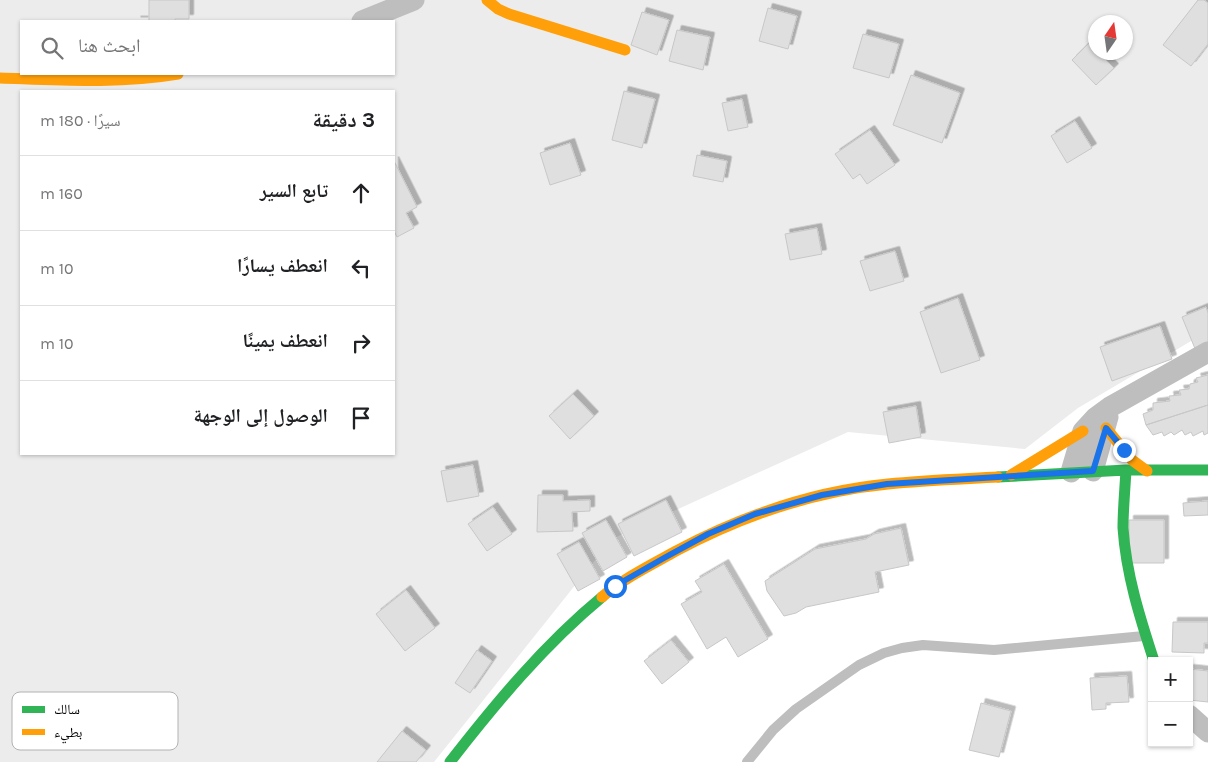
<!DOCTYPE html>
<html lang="ar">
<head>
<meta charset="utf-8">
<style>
	:root { --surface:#fff; --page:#f2f2f2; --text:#202124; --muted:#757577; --line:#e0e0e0 }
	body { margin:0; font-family:Karla,"Noto Naskh Arabic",sans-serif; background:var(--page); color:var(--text); direction:rtl }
	.controls { position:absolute; right:15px; bottom:15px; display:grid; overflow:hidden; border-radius:0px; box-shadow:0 1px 4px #0004 }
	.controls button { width:45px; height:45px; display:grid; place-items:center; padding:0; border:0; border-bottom:1px solid var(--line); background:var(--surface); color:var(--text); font:25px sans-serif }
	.compass { position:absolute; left:1088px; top:15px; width:45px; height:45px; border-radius:50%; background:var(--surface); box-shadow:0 1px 4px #0004; rotate:13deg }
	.stop { position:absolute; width:15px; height:15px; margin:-11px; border:4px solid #1a73e8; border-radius:50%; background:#fff }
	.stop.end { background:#1a73e8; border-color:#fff; box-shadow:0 1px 5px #0008 }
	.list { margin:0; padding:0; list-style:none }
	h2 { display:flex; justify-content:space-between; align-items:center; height:65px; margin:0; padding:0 20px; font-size:21px }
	h2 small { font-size:16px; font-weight:400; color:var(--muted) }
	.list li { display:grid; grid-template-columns:32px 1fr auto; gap:15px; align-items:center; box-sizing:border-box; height:75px; padding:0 20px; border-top:1px solid var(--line) }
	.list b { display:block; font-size:19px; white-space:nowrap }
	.list em { font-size:16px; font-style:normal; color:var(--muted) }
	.icon { flex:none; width:28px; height:28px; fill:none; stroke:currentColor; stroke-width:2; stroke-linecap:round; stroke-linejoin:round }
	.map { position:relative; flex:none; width:1208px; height:762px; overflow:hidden; direction:ltr }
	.search { position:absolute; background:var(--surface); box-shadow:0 1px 4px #0004; left:20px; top:20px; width:375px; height:55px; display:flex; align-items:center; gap:12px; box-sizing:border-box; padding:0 18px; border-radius:0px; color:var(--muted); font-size:19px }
	.panel { position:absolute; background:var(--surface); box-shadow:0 1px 4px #0004; left:20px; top:90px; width:375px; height:365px; border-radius:0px; direction:rtl }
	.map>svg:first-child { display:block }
	.green { fill:#ececec; fill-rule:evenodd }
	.building { fill:#dfdfdf; stroke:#c7c7c7; filter:url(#shadow) }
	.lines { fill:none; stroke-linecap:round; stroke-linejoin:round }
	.lane { stroke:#bebebe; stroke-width:10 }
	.street { stroke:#bebebe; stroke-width:21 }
	.fast { stroke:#30b455; stroke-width:11 }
	.slow { stroke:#ff9f0a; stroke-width:11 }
	.route { stroke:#1a73e8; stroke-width:6 }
	.key { fill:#fff; stroke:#b2b2b2; stroke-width:1 }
	.key-label { font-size:14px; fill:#000 }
</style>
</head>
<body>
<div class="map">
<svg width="1208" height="762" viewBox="0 0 1208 762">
	<defs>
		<filter id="shadow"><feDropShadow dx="4.5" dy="-4.5" stdDeviation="0" flood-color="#0004"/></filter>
	</defs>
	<rect width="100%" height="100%" fill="#fff"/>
	<path class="green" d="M 0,0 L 1208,0 L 1208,331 L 1078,408 L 1025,449 L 848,432 L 612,539 L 434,762 L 0,762 ZM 21,21 L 394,21 L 394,74 L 21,74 ZM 1096,22 L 1126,22 L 1126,52 L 1096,52 ZM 21,91 L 394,91 L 394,454 L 21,454 Z"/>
	<path class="building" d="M 149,0 L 189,0 L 189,19 L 175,19 L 175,21 L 136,21 L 149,21 Z
		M 1198,0 L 1204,0 L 1208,3 L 1208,44 L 1191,66 L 1163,45 Z
		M 768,8 L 797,16 L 788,49 L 759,41 Z
		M 642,12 L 669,20 L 657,55 L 631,45 Z
		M 677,30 L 710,37 L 703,70 L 669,61 Z
		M 863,34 L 899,44 L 889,78 L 853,68 Z
		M 1089,43 L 1096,50 L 1096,52 L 1098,52 L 1114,68 L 1096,85 L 1072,60 Z
		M 911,75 L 960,93 L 942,143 L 893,125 Z
		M 624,91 L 655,99 L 642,148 L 612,140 Z
		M 742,99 L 748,127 L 728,131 L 722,103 Z
		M 1075,121 L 1092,148 L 1067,163 L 1051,136 Z
		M 870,130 L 895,165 L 867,184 L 860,174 L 853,179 L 835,154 Z
		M 570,143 L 581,175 L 550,185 L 540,153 Z
		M 697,155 L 727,161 L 723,182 L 693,176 Z
		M 394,161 L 417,207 L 406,213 L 414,228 L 397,237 L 394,231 Z
		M 817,228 L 822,254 L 790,260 L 785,234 Z
		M 895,251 L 904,281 L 870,291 L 860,261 Z
		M 958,298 L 980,360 L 941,373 L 920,312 Z
		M 1206,307 L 1208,313 L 1208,345 L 1196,351 L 1182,317 Z
		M 1160,326 L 1172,359 L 1112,381 L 1100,347 Z
		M 1208,375 L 1208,405 L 1146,425 L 1143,414 L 1153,410 L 1153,403 L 1170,401 L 1169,396 L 1181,395 L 1179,390 L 1189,389 L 1190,384 L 1198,382 L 1196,378 Z
		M 573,394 L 594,416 L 570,439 L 549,416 Z
		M 1208,405 L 1208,433 L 1204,435 L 1203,431 L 1193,436 L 1191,432 L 1185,435 L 1182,430 L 1174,435 L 1171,432 L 1164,436 L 1162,432 L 1153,435 L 1146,425 Z
		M 916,406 L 921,437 L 889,443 L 883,412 Z
		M 473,465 L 479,496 L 447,502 L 441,471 Z
		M 538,495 L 563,495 L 563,501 L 590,500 L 590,511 L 572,512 L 573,531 L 537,532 Z
		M 666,500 L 682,532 L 634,556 L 618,524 Z
		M 1208,501 L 1208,515 L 1184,516 L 1183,503 Z
		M 493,507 L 512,534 L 487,551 L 468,524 Z
		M 606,520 L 627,557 L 603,571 L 582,533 Z
		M 1129,520 L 1164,520 L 1164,563 L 1129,563 Z
		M 901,528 L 909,565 L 875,572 L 879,592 L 806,607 L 796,613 L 784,616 L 767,591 L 765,581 L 815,549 L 866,539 L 874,534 Z
		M 579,542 L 600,579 L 578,591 L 557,554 Z
		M 724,564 L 768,639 L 738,657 L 726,637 L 707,649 L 681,604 L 702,592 L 695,581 Z
		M 406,590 L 435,628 L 405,651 L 376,614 Z
		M 1173,622 L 1208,622 L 1208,643 L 1204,643 L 1204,653 L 1172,652 Z
		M 671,640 L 689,662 L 662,684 L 644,661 Z
		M 477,650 L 492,661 L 470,693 L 455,683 Z
		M 1189,669 L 1208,671 L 1208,702 L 1189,700 Z
		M 1127,676 L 1129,702 L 1106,703 L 1106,709 L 1092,710 L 1090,678 Z
		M 981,703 L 1011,711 L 999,757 L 969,750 Z
		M 402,731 L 426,750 L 416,762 L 377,762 Z"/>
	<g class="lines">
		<path class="lane" d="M 747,762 L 773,730 L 796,709 L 859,665 L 884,653 L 902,648 L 923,645 L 994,650 L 1144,636"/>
		<path class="street" d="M 362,21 L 414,0
			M 1093,471 L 1108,417
			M 1071,472 L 1083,431 L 1095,418 L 1110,407 L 1208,352
			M 1189,715 L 1208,732"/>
		<path class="fast" d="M 1126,470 C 1125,489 1123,509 1123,528 C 1126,574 1140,618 1154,661
			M 998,477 L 1126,470 L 1208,470
			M 450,762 C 496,703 544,645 602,597"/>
		<path class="slow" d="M 487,0 L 498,9 L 509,14 L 625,50
			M 0,78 C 60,80 119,84 178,74
			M 1106,428 L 1132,460 L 1147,471
			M 1011,475 L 1083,431
			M 602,597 C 624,578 651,565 676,551 C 742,516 814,491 888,484 C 925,480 962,479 998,477"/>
	</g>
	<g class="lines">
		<path class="route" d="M 615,586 L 664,558 L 708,534 L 755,514 L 822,495 L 887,484 L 1093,471 L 1106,428 L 1124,450"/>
	</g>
	<rect x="12" y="692" width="166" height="58" rx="8" class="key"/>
	<rect x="22" y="706" width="23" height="7" fill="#30b455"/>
	<rect x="22" y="729" width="23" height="6" fill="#ff9f0a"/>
	<g class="key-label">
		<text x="54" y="714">سالك</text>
		<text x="54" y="737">بطيء</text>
	</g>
</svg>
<div class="controls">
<button>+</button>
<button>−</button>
</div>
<svg class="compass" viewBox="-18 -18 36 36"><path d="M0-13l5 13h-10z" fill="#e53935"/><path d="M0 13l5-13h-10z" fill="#757577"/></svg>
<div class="stop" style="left:615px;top:586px"></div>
<div class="stop end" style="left:1124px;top:450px"></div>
<div class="search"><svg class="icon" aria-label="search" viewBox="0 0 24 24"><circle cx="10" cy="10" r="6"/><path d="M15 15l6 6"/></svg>ابحث هنا</div>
<section class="panel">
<h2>3 دقيقة<small>سيرًا · 180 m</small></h2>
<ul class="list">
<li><svg class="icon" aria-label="ahead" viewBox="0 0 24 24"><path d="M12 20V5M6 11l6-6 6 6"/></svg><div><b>تابع السير</b></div><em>160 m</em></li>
<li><svg class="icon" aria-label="left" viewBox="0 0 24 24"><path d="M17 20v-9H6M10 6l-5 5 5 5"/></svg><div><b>انعطف يسارًا</b></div><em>10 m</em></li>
<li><svg class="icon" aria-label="right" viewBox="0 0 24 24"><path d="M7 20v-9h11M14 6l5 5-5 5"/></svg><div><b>انعطف يمينًا</b></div><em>10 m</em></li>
<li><svg class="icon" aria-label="arrive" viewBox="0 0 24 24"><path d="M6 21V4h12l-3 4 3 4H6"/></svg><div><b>الوصول إلى الوجهة</b></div></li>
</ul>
</section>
</div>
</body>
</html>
